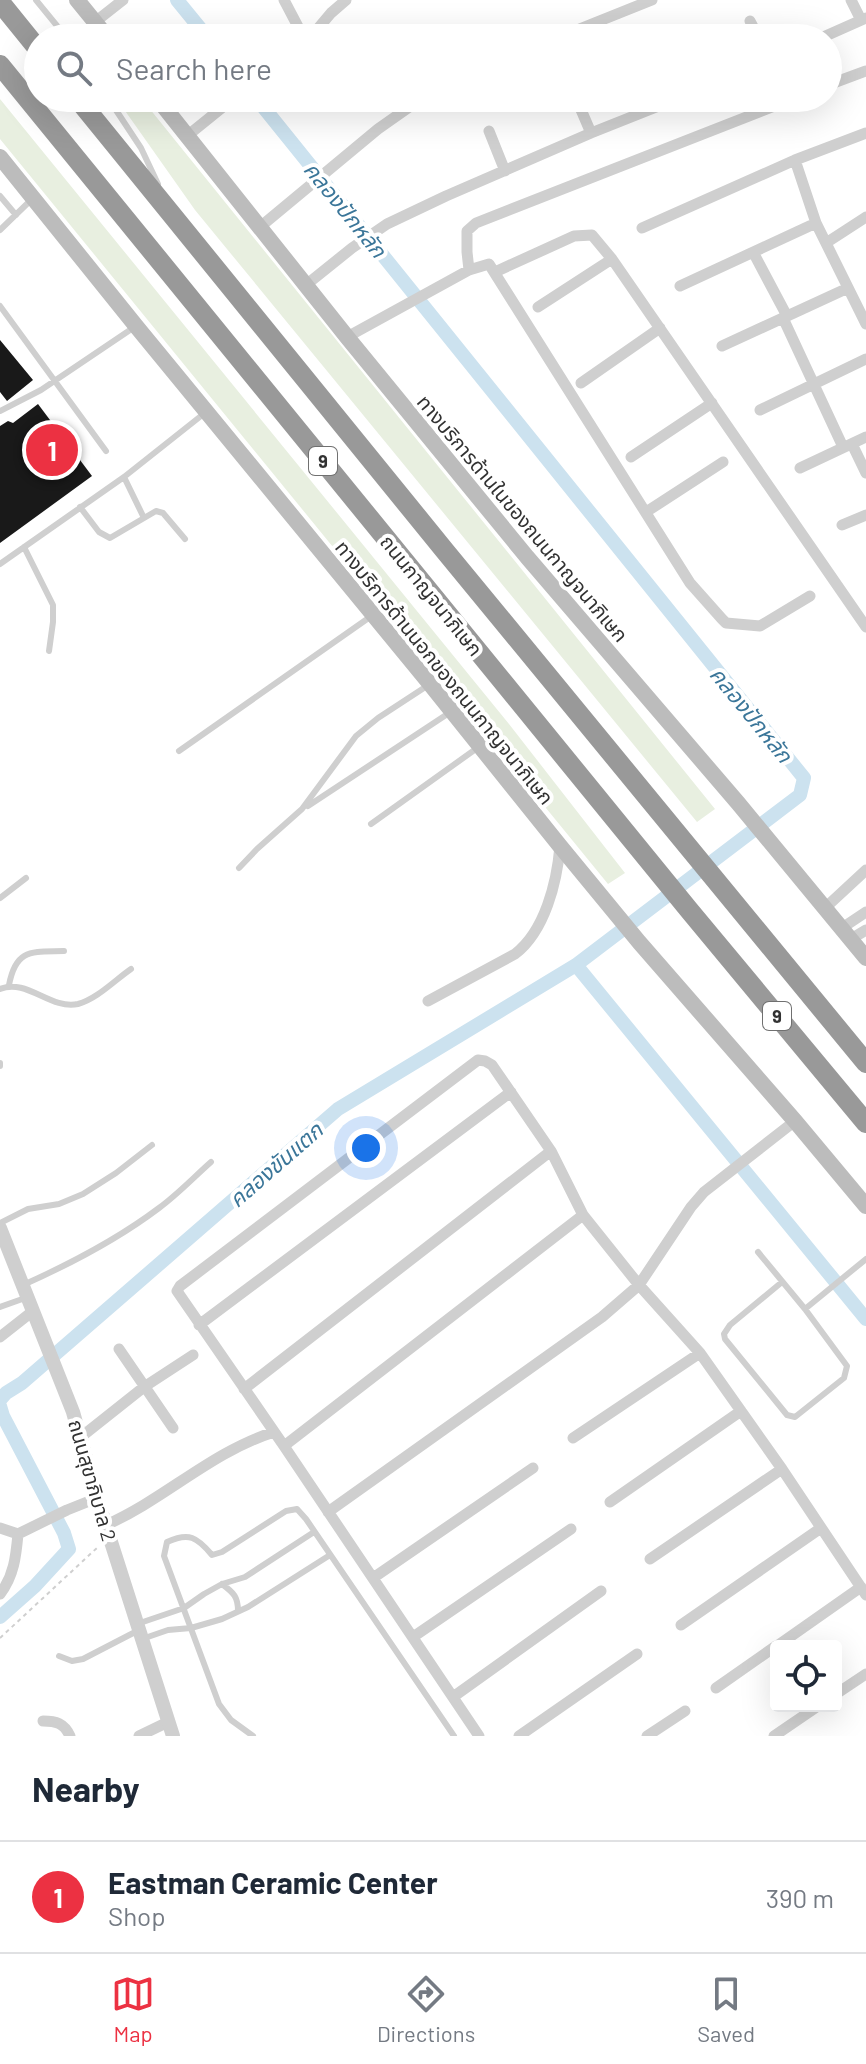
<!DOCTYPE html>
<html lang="en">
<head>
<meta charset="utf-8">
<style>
	:root { --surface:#fff; --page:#f6f6f7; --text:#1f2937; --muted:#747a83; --line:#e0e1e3; --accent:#ec3142 }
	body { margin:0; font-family:Barlow,"Noto Sans Thai",sans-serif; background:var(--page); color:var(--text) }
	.controls { position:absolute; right:24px; bottom:24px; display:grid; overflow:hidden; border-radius:8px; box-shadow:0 8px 32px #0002 }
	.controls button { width:72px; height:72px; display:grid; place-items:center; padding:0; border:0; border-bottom:2px solid var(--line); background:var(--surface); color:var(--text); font:40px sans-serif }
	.you { position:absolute; left:366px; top:1148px; width:28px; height:28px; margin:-20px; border:6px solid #fff; border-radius:50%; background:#1a73e8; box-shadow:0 0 0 12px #1a73e833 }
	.badge { display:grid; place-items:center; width:52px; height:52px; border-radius:50%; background:var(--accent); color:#fff; font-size:26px; font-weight:700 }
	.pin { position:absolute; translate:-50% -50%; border:4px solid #fff; box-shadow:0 2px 8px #0006 }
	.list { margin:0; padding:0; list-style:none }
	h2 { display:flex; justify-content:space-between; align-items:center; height:104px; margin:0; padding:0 32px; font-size:34px }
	h2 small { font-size:26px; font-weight:400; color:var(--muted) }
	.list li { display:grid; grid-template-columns:52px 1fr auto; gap:24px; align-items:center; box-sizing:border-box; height:112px; padding:0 32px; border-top:2px solid var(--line) }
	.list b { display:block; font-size:30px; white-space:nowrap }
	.list p { margin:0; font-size:26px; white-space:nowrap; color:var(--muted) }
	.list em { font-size:26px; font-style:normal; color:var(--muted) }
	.icon { flex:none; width:44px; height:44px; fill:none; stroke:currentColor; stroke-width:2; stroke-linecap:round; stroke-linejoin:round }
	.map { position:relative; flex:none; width:866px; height:1736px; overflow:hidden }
	.search { position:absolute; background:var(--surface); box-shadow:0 8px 32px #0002; left:24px; right:24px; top:24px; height:88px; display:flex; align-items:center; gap:20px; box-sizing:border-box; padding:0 28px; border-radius:44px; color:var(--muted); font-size:30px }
	.sheet { height:216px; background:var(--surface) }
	nav { display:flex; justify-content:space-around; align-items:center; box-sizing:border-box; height:112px; border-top:2px solid var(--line); background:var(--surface); font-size:22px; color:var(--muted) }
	nav a { display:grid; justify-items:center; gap:4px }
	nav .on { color:var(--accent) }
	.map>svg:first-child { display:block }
	.green { fill:#e8efe0 }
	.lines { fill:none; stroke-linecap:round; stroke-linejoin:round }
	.canal { stroke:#cce2ef; stroke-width:14 }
	.building { fill:#191919 }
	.path { stroke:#cfcfcf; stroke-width:2; stroke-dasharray:4 4; stroke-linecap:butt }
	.service { stroke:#cfcfcf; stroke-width:6 }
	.minor { stroke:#cfcfcf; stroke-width:11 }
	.tertiary { stroke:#cfcfcf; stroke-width:14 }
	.secondary { stroke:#bcbcbc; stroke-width:16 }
	.motorway { stroke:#999; stroke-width:20 }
	.labels { text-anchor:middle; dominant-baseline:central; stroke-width:8; stroke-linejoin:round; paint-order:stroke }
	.shield { fill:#fff; stroke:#707070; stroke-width:2 }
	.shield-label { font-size:18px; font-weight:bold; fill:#323232 }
	.street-label { font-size:20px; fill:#323232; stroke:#fff }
	.water-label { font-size:22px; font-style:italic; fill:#3b7699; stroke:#fff }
</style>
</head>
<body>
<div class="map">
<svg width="866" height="1736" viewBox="0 0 866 1736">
	<rect width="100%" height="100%" fill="#fff"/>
	<path class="green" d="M 116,98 L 141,98 L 715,809 L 697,822 L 195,210 Z
		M 0,99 L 509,724 L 625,873 L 608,884 L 0,139 Z"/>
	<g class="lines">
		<path class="canal" d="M 177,0 L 208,38
			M 576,965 L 866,1319
			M 0,1400 L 6,1393 L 22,1383 L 338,1109 L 576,965 L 800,795 L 804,778 L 256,98
			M 0,1406 L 3,1416 L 64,1533 L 69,1549 L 35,1586 L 0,1617"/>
	</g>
	<path class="building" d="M 0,340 L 33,380 L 7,401 L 0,392 Z
		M 38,404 L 92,476 L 0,543 L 0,426 L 8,421 L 13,423 Z"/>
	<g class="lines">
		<path class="path" d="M 0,1638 L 99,1546"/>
		<path class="service" d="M 36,0 L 67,38
			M 108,98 L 141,148 L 158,184
			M 0,196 L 16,215
			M 0,230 L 31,200
			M 0,306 L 106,451
			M 0,411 L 41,390 L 133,328
			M 124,477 L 144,518
			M 80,507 L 99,532 L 110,538 L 156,511 L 163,513 L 185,539
			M 24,547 L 53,605 L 53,622 L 49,651
			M 0,564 L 124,477 L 206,412
			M 179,751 L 370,617
			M 308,806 L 449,713
			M 371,824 L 480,746
			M 239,868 L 257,849 L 302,809 L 356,736 L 378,718 L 430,684
			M 0,898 L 26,878
			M 9,985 C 16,948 32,952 64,951
			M 0,989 C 27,978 50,1010 78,1004 C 97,999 115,980 131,969
			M 0,1066 L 0,1063
			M 0,1223 L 28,1209 L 59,1204 L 83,1194 L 116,1173 L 152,1145
			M 758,1252 L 805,1309 L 847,1366 L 844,1378 L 795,1417 L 787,1415 L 725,1339 L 724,1334 L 730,1325 L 782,1282
			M 23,1285 C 70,1264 118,1239 159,1208 C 178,1194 194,1177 211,1162
			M 0,1307 L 28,1297
			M 805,1309 L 866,1259
			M 222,1584 C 234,1593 238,1597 238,1611
			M 137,1624 L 184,1608 L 204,1594 L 222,1584 L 245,1577 L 314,1532
			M 142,1639 L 168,1630 L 191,1628 L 222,1619 L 248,1607 L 330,1555
			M 59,1656 L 72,1661 L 83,1659 L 139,1630
			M 253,1736 L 231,1720 L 219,1704 L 164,1556 L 167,1542 C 189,1532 197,1537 212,1555 L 222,1552 L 286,1511 L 297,1509 L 306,1519 L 454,1736"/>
		<path class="minor" d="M 284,0 L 304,38
			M 851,0 L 861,20
			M 750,21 L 759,38
			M 95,22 L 123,0
			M 310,38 L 331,13 L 346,0
			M 557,38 L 652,0
			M 821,38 L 866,18
			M 828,85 L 866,71
			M 576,98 L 591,133
			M 489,131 L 505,171
			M 866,133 L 795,160 L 816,223 L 866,324
			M 187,136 L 234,98
			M 260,227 L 378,129 L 422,98
			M 642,228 L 795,160
			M 826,243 L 866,217
			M 753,252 L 787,316
			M 469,270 L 467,252 L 467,231 L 476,223 L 795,98
			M 495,272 L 574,236 L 592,235 L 612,259 L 866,627
			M 306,285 L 352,248 L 387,224 L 446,196 L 591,133 L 679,98
			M 680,286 L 816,223
			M 538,307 L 612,259
			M 783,318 L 843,447
			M 347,337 L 469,270 L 489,264 L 690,583 L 722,619 L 726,623 L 760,626 L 810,596
			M 722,346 L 848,288
			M 581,383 L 660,328
			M 760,410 L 866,359
			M 852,444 L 866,473
			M 631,457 L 712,403
			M 800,468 L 866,437
			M 646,512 L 723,462
			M 842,525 L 866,515
			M 825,908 L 866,870
			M 842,928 L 866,912
			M 851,939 L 866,930
			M 428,1001 L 515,954 C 545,931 557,882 560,846
			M 199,1325 L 511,1092
			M 0,1337 L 33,1311
			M 119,1349 L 173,1428
			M 244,1389 L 551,1151
			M 81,1437 L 144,1387 L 193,1355
			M 573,1438 L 700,1353
			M 284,1446 L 583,1215
			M 610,1502 L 741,1411
			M 328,1512 L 602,1317 L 639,1285 L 691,1207 L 704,1192 L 795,1121
			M 106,1525 C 165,1499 211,1452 274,1432
			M 0,1528 L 18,1534 L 67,1510 L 97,1498
			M 650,1559 L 782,1469
			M 373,1578 L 533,1468
			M 0,1594 C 14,1576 16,1556 18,1534
			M 681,1625 L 821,1528
			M 413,1637 L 571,1529
			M 777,1646 L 861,1587
			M 716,1688 L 776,1646
			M 836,1694 L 866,1674
			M 453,1697 L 601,1591
			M 43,1721 C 56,1721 64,1723 70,1736
			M 139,1736 L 168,1722
			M 479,1736 L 284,1446 L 177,1291 L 180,1286 L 478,1060 L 485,1061 L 492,1065 L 551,1151 L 583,1215 L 639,1285 L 700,1353 L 782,1469 L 866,1595
			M 519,1736 L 637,1654
			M 647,1736 L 685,1711
			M 774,1736 L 818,1706"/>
		<path class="tertiary" d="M 0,1228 L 73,1412 L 97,1498 L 173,1736"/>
		<path class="secondary" d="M 77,0 L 108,38
			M 157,98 L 347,337 L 527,557 L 738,803 L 866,958
			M 0,157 L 136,326 L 430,684 L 560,846 L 639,942 L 795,1121 L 866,1206"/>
		<path class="motorway" d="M 0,2 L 38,49
			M 0,65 L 689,910 L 866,1123
			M 77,98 L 445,551 L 866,1063"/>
	</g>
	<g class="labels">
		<g class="shield">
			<rect x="309" y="447" width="28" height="28" rx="6"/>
			<rect x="763" y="1002" width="28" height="28" rx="6"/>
		</g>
		<g class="shield-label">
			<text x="323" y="461">9</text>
			<text x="777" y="1016">9</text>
		</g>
		<g class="street-label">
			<text transform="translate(523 518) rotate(50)">ทางบริการด้านในของถนนกาญจนาภิเษก</text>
			<text transform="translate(432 595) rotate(51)">ถนนกาญจนาภิเษก</text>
			<text transform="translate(445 672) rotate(51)">ทางบริการด้านนอกของถนนกาญจนาภิเษก</text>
			<text transform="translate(93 1480) rotate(74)">ถนนสุขาภิบาล 2</text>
		</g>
		<g class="water-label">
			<text transform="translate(346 209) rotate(51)">คลองปักหลัก</text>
			<text transform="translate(752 714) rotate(51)">คลองปักหลัก</text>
			<text transform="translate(275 1164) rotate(-41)">คลองขันแตก</text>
		</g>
	</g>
</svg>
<div class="controls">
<button><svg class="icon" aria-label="locate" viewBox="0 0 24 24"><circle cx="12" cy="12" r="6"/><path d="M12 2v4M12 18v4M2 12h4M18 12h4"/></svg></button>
</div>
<div class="you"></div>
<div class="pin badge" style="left:52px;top:450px">1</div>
<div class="search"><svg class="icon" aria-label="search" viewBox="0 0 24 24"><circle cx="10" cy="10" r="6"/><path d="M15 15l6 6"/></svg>Search here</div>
</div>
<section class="sheet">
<h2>Nearby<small></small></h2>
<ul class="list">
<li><span class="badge">1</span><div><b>Eastman Ceramic Center</b><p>Shop</p></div><em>390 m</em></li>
</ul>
</section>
<nav>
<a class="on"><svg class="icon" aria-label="map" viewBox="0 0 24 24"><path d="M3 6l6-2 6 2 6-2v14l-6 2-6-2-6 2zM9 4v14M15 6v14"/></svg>Map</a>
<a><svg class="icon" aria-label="directions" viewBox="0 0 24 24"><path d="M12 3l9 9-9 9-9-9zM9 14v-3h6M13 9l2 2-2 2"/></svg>Directions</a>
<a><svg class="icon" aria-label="saved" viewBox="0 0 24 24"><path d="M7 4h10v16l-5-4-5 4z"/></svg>Saved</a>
</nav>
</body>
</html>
